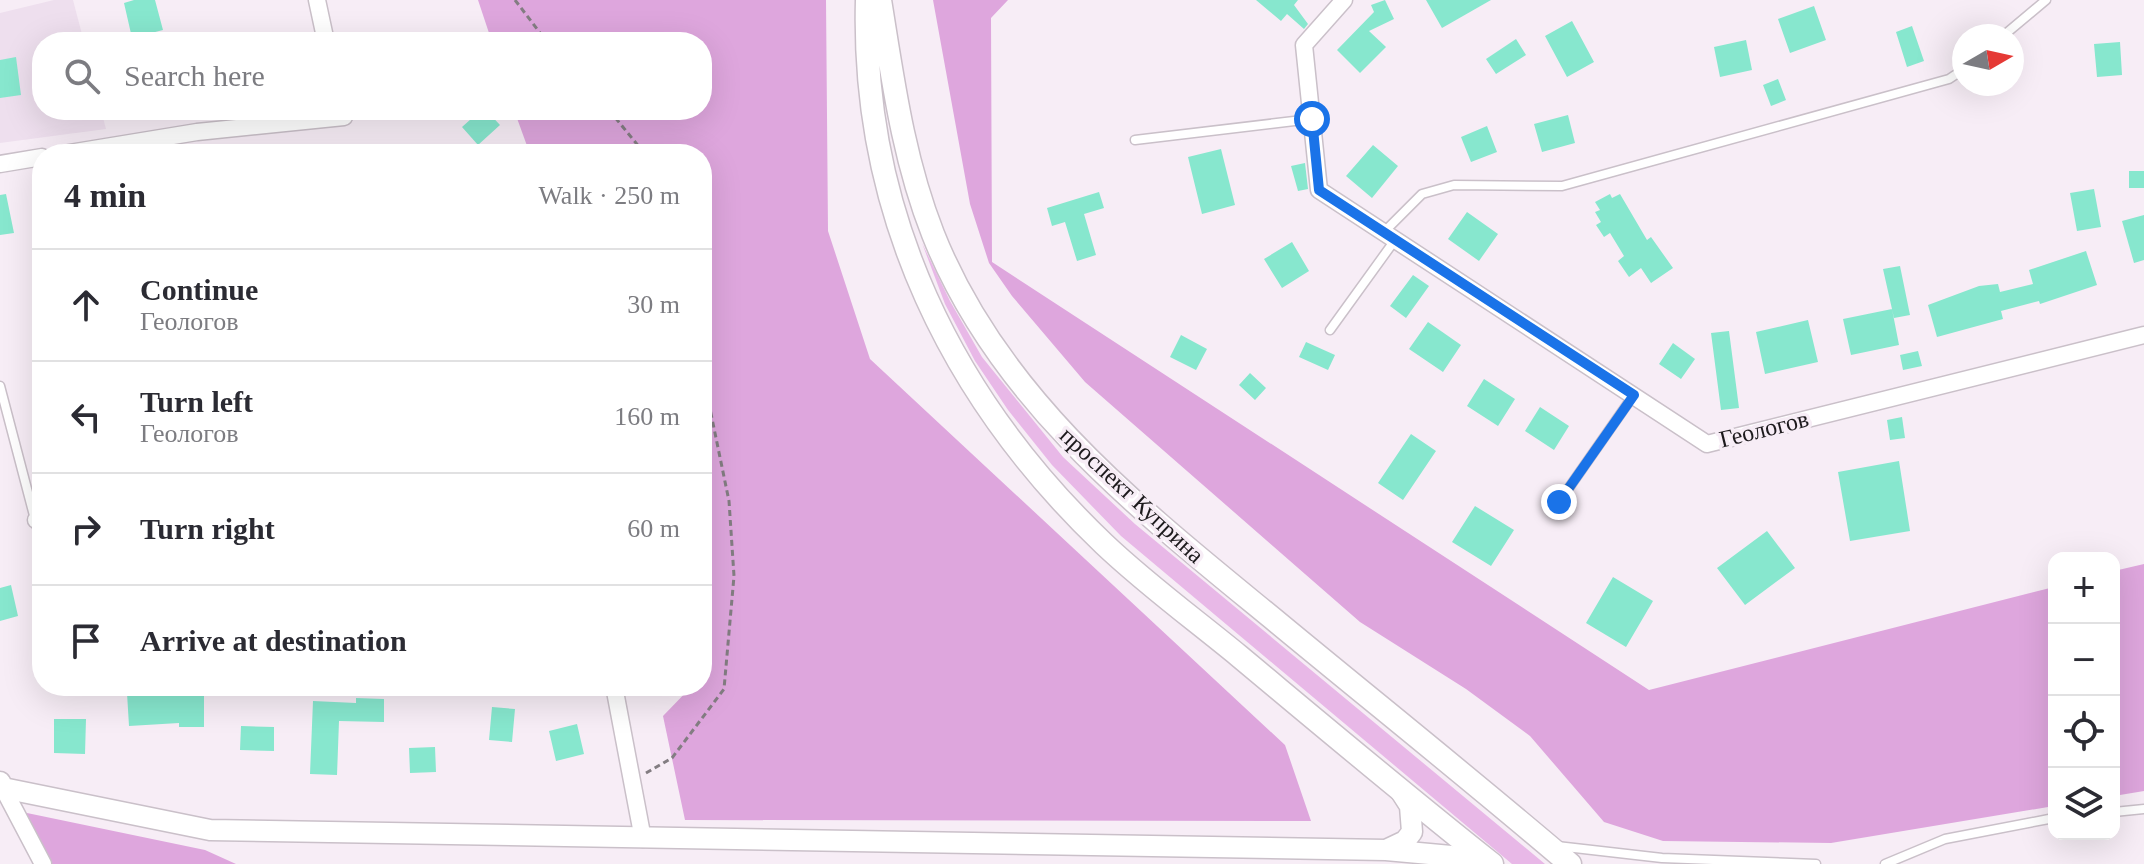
<!DOCTYPE html>
<html lang="en">
<head>
<meta charset="utf-8">
<style>
	:root { --surface:#fff; --page:#f7f7f7; --text:#2b2b33; --muted:#7c7c81; --line:#e1e1e2 }
	body { margin:0; font-family:Georgia,serif; background:var(--page); color:var(--text) }
	.controls { position:absolute; right:24px; bottom:24px; display:grid; overflow:hidden; border-radius:16px; box-shadow:0 8px 32px #0002 }
	.controls button { width:72px; height:72px; display:grid; place-items:center; padding:0; border:0; border-bottom:2px solid var(--line); background:var(--surface); color:var(--text); font:40px sans-serif }
	.compass { position:absolute; left:1952px; top:24px; width:72px; height:72px; border-radius:50%; background:var(--surface); box-shadow:0 8px 32px #0002; rotate:81deg }
	.stop { position:absolute; width:24px; height:24px; margin:-18px; border:6px solid #1a73e8; border-radius:50%; background:#fff }
	.stop.end { background:#1a73e8; border-color:#fff; box-shadow:0 2px 8px #0008 }
	.list { margin:0; padding:0; list-style:none }
	h2 { display:flex; justify-content:space-between; align-items:center; height:104px; margin:0; padding:0 32px; font-size:34px }
	h2 small { font-size:26px; font-weight:400; color:var(--muted) }
	.list li { display:grid; grid-template-columns:52px 1fr auto; gap:24px; align-items:center; box-sizing:border-box; height:112px; padding:0 32px; border-top:2px solid var(--line) }
	.list b { display:block; font-size:30px; white-space:nowrap }
	.list p { margin:0; font-size:26px; white-space:nowrap; color:var(--muted) }
	.list em { font-size:26px; font-style:normal; color:var(--muted) }
	.icon { flex:none; width:44px; height:44px; fill:none; stroke:currentColor; stroke-width:2; stroke-linecap:round; stroke-linejoin:round }
	.map { position:relative; flex:none; width:2144px; height:864px; overflow:hidden }
	.search { position:absolute; background:var(--surface); box-shadow:0 8px 32px #0002; left:32px; top:32px; width:680px; height:88px; display:flex; align-items:center; gap:20px; box-sizing:border-box; padding:0 28px; border-radius:32px; color:var(--muted); font-size:30px }
	.panel { position:absolute; background:var(--surface); box-shadow:0 8px 32px #0002; left:32px; top:144px; width:680px; height:552px; border-radius:32px }
	.map>svg:first-child { display:block }
	.built { fill:#eedfee }
	.green { fill:#e8b8e7 }
	.forest { fill:#dea6dd }
	.building { fill:#87e7ce }
	.lines { fill:none; stroke-linecap:round; stroke-linejoin:round }
	.service-casing { stroke:#cac0c9; stroke-width:11 }
	.minor-casing { stroke:#cac0c9; stroke-width:19 }
	.tertiary-casing { stroke:#cac0c9; stroke-width:23 }
	.secondary-casing { stroke:#cac0c9; stroke-width:25 }
	.path { stroke:#837d82; stroke-width:3; stroke-dasharray:6 4; stroke-linecap:butt }
	.service { stroke:#fff; stroke-width:8 }
	.minor { stroke:#fff; stroke-width:16 }
	.tertiary { stroke:#fff; stroke-width:20 }
	.secondary { stroke:#fff; stroke-width:22 }
	.route { stroke:#1a73e8; stroke-width:10 }
	.labels { text-anchor:middle; dominant-baseline:central; stroke-width:7; stroke-linejoin:round; paint-order:stroke }
	.street-label { font-size:24px; fill:#1d1a1d; stroke:#f7edf6 }
</style>
</head>
<body>
<div class="map">
<svg width="2144" height="864" viewBox="0 0 2144 864">
	<rect width="100%" height="100%" fill="#f7edf6"/>
	<path class="built" d="M 54,0 L 73,0 L 84,42 L 42,42 L 42,110 L 101,110 L 106,129 L 0,143 L 0,13 Z"/>
	<path class="green" d="M 922,243 L 950,301 L 982,357 L 1063,457 L 1135,524 L 1545,864 L 1512,864 L 1121,536 L 1052,465 L 1008,410 L 975,361 L 945,304 Z"/>
	<path class="forest" d="M 478,0 L 826,0 L 828,231 L 870,359 L 1285,745 L 1311,821 L 685,820 L 663,716 L 692,686 L 702,686 L 704,673 L 702,154 L 530,154 L 514,110 L 702,110 L 702,42 L 492,42 Z
		M 933,0 L 1008,0 L 991,18 L 992,262 L 1649,690 L 2054,587 L 2054,806 L 1831,843 L 1663,841 L 1604,822 L 1530,736 L 1466,689 L 1360,622 L 1085,382 L 1012,296 L 989,263 L 970,204 Z
		M 2144,564 L 2144,791 L 2114,796 L 2114,571 Z
		M 27,813 L 205,850 L 236,864 L 46,864 L 26,832 Z"/>
	<path class="building" d="M 134,0 L 155,0 L 163,30 L 132,38 L 124,3 Z
		M 1256,0 L 1298,0 L 1294,5 L 1308,24 L 1304,29 L 1287,14 L 1281,21 Z
		M 1385,0 L 1394,19 L 1369,31 L 1386,47 L 1360,73 L 1337,50 L 1374,12 L 1371,5 Z
		M 1426,0 L 1491,0 L 1442,28 Z
		M 1814,6 L 1826,40 L 1790,53 L 1778,19 Z
		M 1572,21 L 1594,62 L 1567,77 L 1545,36 Z
		M 1912,26 L 1924,61 L 1907,67 L 1896,32 Z
		M 1516,39 L 1526,55 L 1496,74 L 1486,59 Z
		M 1746,40 L 1752,70 L 1720,77 L 1714,47 Z
		M 2120,42 L 2122,75 L 2097,77 L 2094,44 Z
		M 16,57 L 21,95 L 0,98 L 0,60 Z
		M 1778,79 L 1786,100 L 1771,106 L 1763,85 Z
		M 481,110 L 486,110 L 500,125 L 478,145 L 462,127 Z
		M 1568,115 L 1575,143 L 1542,152 L 1534,124 Z
		M 1487,126 L 1497,152 L 1471,162 L 1461,137 Z
		M 1373,145 L 1398,166 L 1372,198 L 1346,176 Z
		M 1221,149 L 1235,205 L 1202,214 L 1188,157 Z
		M 1305,163 L 1308,189 L 1298,191 L 1291,166 Z
		M 2129,171 L 2144,171 L 2144,188 L 2129,188 Z
		M 2094,189 L 2101,227 L 2077,231 L 2070,193 Z
		M 1099,192 L 1104,208 L 1084,214 L 1096,255 L 1077,261 L 1065,222 L 1052,226 L 1047,208 Z
		M 6,194 L 14,233 L 0,235 L 0,195 Z
		M 1610,194 L 1612,198 L 1620,194 L 1647,240 L 1651,237 L 1673,268 L 1651,283 L 1641,268 L 1629,277 L 1618,261 L 1624,256 L 1610,233 L 1604,237 L 1596,225 L 1601,222 L 1595,212 L 1600,210 L 1595,202 Z
		M 1467,212 L 1498,234 L 1479,261 L 1448,239 Z
		M 2144,215 L 2144,260 L 2134,263 L 2122,221 Z
		M 1292,242 L 1309,271 L 1282,288 L 1264,259 Z
		M 2086,251 L 2097,285 L 2040,304 L 2039,301 L 2001,311 L 2003,319 L 1937,337 L 1928,305 L 1979,286 L 1998,284 L 2000,292 L 2033,284 L 2029,270 Z
		M 1900,266 L 1910,315 L 1894,318 L 1883,269 Z
		M 1413,275 L 1429,286 L 1406,318 L 1390,306 Z
		M 1892,309 L 1899,345 L 1851,355 L 1843,319 Z
		M 1808,320 L 1818,362 L 1765,374 L 1756,332 Z
		M 1428,322 L 1461,345 L 1443,372 L 1409,349 Z
		M 1729,331 L 1739,408 L 1721,410 L 1711,333 Z
		M 1181,335 L 1207,349 L 1196,370 L 1170,357 Z
		M 1306,342 L 1335,355 L 1328,370 L 1299,357 Z
		M 1673,343 L 1695,359 L 1681,379 L 1659,364 Z
		M 1918,351 L 1922,366 L 1903,370 L 1900,355 Z
		M 1250,373 L 1266,388 L 1255,400 L 1239,385 Z
		M 1484,379 L 1515,399 L 1498,426 L 1467,406 Z
		M 1540,407 L 1569,426 L 1554,450 L 1525,431 Z
		M 1902,417 L 1905,438 L 1890,440 L 1887,420 Z
		M 1411,434 L 1436,451 L 1403,500 L 1378,483 Z
		M 1899,461 L 1910,531 L 1850,541 L 1838,472 Z
		M 1475,506 L 1514,530 L 1491,566 L 1452,542 Z
		M 1767,531 L 1795,568 L 1745,605 L 1717,568 Z
		M 1613,577 L 1653,601 L 1626,647 L 1586,623 Z
		M 11,585 L 18,616 L 0,621 L 0,588 Z
		M 162,691 L 162,696 L 204,695 L 204,727 L 179,727 L 179,723 L 129,726 L 127,693 Z
		M 356,698 L 384,699 L 384,722 L 339,721 L 337,775 L 310,774 L 313,701 L 356,703 Z
		M 492,707 L 515,709 L 512,742 L 489,740 Z
		M 54,719 L 86,719 L 85,754 L 54,753 Z
		M 577,724 L 584,754 L 556,761 L 549,731 Z
		M 241,726 L 274,727 L 274,751 L 240,750 Z
		M 435,747 L 436,772 L 410,773 L 409,748 Z"/>
	<g class="lines">
		<defs>
			<path id="service" d="M 2003,36 L 2046,0
				M 1135,140 L 1311,119
				M 1384,232 L 1422,194 L 1454,185 L 1562,186 L 1949,79 L 1964,69
				M 1330,330 L 1395,240
				M 0,386 L 42,546
				M 1559,502 L 1633,396
				M 2114,812 L 2144,809
				M 1557,846 L 1662,858 L 1816,864
				M 1885,864 L 1945,839 L 2054,818"/>
			<path id="minor" d="M 317,0 L 326,42
				M 1344,0 L 1304,45 L 1319,190 L 1707,444 L 2144,335
				M 63,154 L 197,132 L 344,117 L 342,110
				M 0,164 L 42,157
				M 36,520 L 42,520
				M 614,686 L 643,839
				M 3,788 L 43,864"/>
			<path id="tertiary" d="M 0,782 L 3,788 L 210,830 L 1386,850 L 1451,856 L 1476,864
				M 1386,850 L 1405,841 L 1412,832 L 1410,806 L 1401,792"/>
			<path id="secondary" d="M 867,0 C 861,213 952,399 1104,544 C 1146,584 1194,619 1239,656 C 1323,726 1406,796 1492,864
				M 880,0 C 893,80 903,158 933,234 C 999,401 1143,512 1277,622 C 1375,703 1474,782 1570,864"/>
		</defs>
		<use href="#service" class="service-casing"/>
		<use href="#minor" class="minor-casing"/>
		<use href="#tertiary" class="tertiary-casing"/>
		<use href="#secondary" class="secondary-casing"/>
		<path class="path" d="M 515,0 L 547,42
			M 609,110 L 645,154
			M 646,773 L 672,758 L 724,689 L 734,576 L 729,501 L 702,370"/>
		<use href="#service" class="service"/>
		<use href="#minor" class="minor"/>
		<use href="#tertiary" class="tertiary"/>
		<use href="#secondary" class="secondary"/>
	</g>
	<g class="lines">
		<path class="route" d="M 1312,119 L 1319,190 L 1634,395 L 1559,502"/>
	</g>
	<g class="labels">
		<g class="street-label">
			<text transform="translate(1764 429) rotate(-14)">Геологов</text>
			<text transform="translate(1132 495) rotate(43)">проспект Куприна</text>
		</g>
	</g>
</svg>
<div class="controls">
<button>+</button>
<button>−</button>
<button><svg class="icon" aria-label="locate" viewBox="0 0 24 24"><circle cx="12" cy="12" r="6"/><path d="M12 2v4M12 18v4M2 12h4M18 12h4"/></svg></button>
<button><svg class="icon" aria-label="layers" viewBox="0 0 24 24"><path d="M12 4l9 5-9 5-9-5zM3 14l9 5 9-5"/></svg></button>
</div>
<svg class="compass" viewBox="-18 -18 36 36"><path d="M0-13l5 13h-10z" fill="#e53935"/><path d="M0 13l5-13h-10z" fill="#7c7c81"/></svg>
<div class="stop" style="left:1312px;top:119px"></div>
<div class="stop end" style="left:1559px;top:502px"></div>
<div class="search"><svg class="icon" aria-label="search" viewBox="0 0 24 24"><circle cx="10" cy="10" r="6"/><path d="M15 15l6 6"/></svg>Search here</div>
<section class="panel">
<h2>4 min<small>Walk · 250 m</small></h2>
<ul class="list">
<li><svg class="icon" aria-label="ahead" viewBox="0 0 24 24"><path d="M12 20V5M6 11l6-6 6 6"/></svg><div><b>Continue</b><p>Геологов</p></div><em>30 m</em></li>
<li><svg class="icon" aria-label="left" viewBox="0 0 24 24"><path d="M17 20v-9H6M10 6l-5 5 5 5"/></svg><div><b>Turn left</b><p>Геологов</p></div><em>160 m</em></li>
<li><svg class="icon" aria-label="right" viewBox="0 0 24 24"><path d="M7 20v-9h11M14 6l5 5-5 5"/></svg><div><b>Turn right</b></div><em>60 m</em></li>
<li><svg class="icon" aria-label="arrive" viewBox="0 0 24 24"><path d="M6 21V4h12l-3 4 3 4H6"/></svg><div><b>Arrive at destination</b></div></li>
</ul>
</section>
</div>
</body>
</html>
